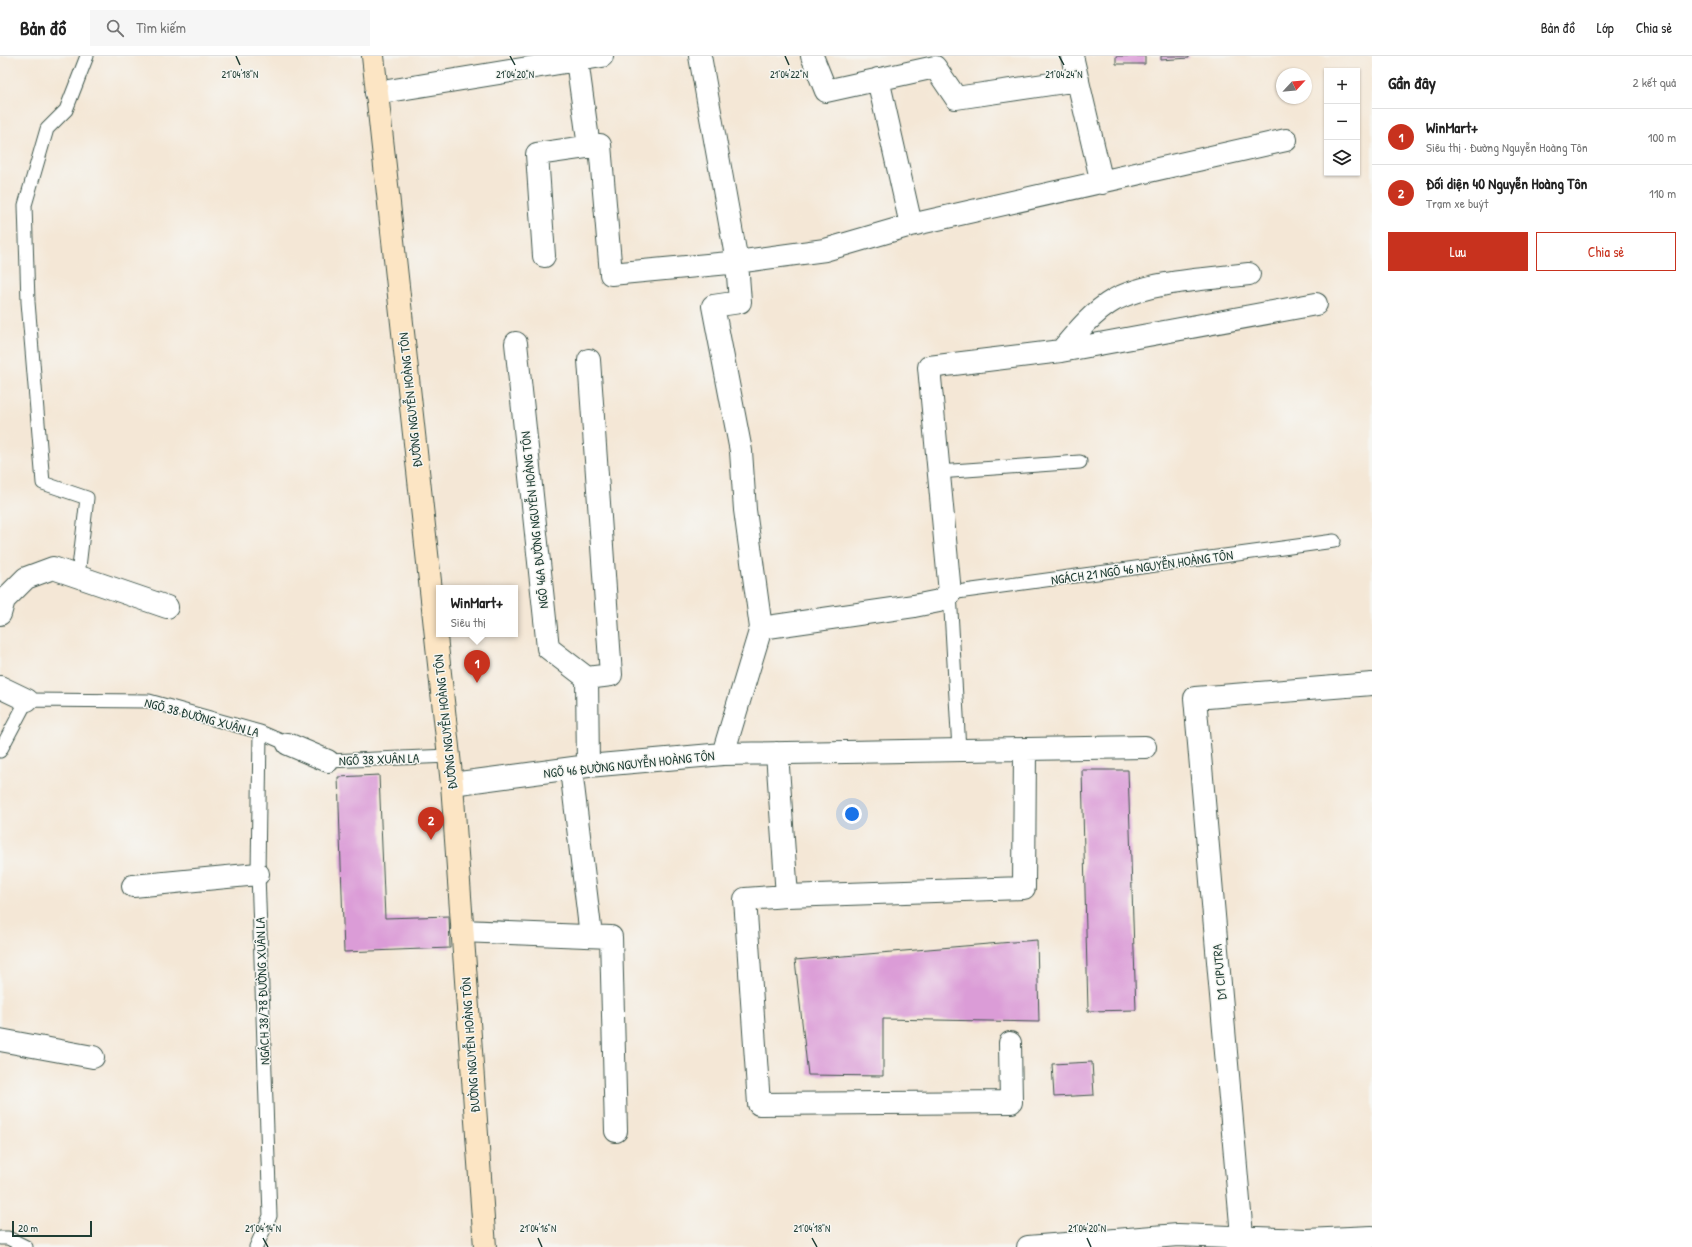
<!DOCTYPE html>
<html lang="vi">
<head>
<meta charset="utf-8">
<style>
	:root { --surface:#fff; --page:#f6f6f6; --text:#222; --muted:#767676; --line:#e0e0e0; --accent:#c8321e }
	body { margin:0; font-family:"Patrick Hand",sans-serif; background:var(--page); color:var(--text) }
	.controls { position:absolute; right:12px; top:12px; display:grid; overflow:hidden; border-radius:0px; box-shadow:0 1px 3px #0004 }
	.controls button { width:36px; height:36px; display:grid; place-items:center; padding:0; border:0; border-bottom:1px solid var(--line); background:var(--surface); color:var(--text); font:20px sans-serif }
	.compass { position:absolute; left:1276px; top:12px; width:36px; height:36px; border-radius:50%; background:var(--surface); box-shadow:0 1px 3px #0004; rotate:64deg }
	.scale { position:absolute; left:12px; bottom:10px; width:80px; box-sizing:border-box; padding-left:4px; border:2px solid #1f3d34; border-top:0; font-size:11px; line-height:14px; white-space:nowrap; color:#1f3d34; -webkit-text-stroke:3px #f6f6f2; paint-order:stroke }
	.you { position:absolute; left:852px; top:758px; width:14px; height:14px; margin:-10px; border:3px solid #fff; border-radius:50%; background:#1a73e8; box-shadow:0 0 0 6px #1a73e833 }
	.badge { display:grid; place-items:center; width:26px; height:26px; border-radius:50%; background:var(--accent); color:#fff; font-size:13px; font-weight:700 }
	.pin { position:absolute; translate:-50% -33px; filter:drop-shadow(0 1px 2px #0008) }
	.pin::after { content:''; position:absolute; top:21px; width:14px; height:12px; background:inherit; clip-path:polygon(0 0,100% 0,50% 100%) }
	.popup { position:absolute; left:436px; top:529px; width:82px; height:52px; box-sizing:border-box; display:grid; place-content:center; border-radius:0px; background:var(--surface); filter:drop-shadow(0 1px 3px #0005); font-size:13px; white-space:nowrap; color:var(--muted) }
	.popup b { font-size:15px; color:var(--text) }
	.popup::after { content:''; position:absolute; left:50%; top:100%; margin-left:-8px; border:8px solid transparent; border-top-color:var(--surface) }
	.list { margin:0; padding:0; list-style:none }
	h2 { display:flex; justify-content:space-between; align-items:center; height:52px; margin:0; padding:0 16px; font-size:17px }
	h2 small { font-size:13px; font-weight:400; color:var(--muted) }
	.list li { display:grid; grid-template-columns:26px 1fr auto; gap:12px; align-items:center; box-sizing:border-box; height:56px; padding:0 16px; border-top:1px solid var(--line) }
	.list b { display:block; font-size:15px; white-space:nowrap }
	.list p { margin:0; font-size:13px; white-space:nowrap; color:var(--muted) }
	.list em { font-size:13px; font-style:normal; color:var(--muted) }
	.actions { display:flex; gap:8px; padding:12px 16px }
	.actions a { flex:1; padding:9px 0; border:1px solid var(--accent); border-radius:0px; text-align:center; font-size:14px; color:var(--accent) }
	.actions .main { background:var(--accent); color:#fff }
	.icon { flex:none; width:22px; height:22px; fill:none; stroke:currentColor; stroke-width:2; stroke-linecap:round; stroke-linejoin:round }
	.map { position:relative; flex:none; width:1372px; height:1191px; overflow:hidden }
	header { display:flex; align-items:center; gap:24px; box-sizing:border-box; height:56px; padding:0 20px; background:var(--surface); border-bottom:1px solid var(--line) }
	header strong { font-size:19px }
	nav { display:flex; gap:22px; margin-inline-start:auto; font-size:14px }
	.search { width:280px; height:36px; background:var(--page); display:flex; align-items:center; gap:10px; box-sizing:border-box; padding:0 14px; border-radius:0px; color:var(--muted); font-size:15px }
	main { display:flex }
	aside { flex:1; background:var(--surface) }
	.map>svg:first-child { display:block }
	.building { fill:#db9cd7 }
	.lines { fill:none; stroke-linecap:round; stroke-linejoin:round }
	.lane-casing { stroke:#3f564c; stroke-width:15 }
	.street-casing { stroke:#3f564c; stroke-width:24 }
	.secondary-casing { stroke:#3f564c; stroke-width:24 }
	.lane { stroke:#fff; stroke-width:13 }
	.street { stroke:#fff; stroke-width:22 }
	.secondary { stroke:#fce5c4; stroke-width:22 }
	.ticks { fill:none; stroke:#1f3d34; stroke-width:1.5 }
	.labels { text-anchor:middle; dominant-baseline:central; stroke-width:3; stroke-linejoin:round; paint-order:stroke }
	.street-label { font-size:13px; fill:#1f3d34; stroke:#f6f6f2 }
	.ticks-label { font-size:10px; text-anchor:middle; fill:#1f3d34; stroke:#f6f6f2; stroke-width:3; stroke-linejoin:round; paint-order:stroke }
</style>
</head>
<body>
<header>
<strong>Bản đồ</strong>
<div class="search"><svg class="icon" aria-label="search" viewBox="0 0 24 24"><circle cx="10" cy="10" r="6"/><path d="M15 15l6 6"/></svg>Tìm kiếm</div>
<nav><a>Bản đồ</a><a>Lớp</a><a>Chia sẻ</a></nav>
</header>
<main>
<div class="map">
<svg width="1372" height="1191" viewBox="0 0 1372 1191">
	<rect width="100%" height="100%" fill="#f6f6f2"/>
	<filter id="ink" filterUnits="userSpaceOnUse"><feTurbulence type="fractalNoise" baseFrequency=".025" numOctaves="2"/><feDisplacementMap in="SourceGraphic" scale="8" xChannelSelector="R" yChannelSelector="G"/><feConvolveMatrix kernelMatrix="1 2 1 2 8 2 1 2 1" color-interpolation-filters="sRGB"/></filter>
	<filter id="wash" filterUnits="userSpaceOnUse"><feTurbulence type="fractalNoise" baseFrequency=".012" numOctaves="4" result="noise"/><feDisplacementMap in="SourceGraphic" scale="16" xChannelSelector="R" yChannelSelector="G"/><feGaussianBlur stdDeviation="0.9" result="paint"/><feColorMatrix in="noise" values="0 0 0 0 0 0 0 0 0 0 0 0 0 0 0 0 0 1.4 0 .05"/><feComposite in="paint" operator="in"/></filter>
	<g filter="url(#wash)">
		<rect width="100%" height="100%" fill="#f4e7d6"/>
		<g id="blocks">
			<path class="building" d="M 1116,0 L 1145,0 L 1145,8 L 1116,8 Z
				M 1161,0 L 1189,0 L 1189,2 L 1161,4 Z
				M 1082,714 L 1128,714 L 1136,954 L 1088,955 Z
				M 379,719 L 385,862 L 449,860 L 450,892 L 344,896 L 338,721 Z
				M 1037,884 L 1039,966 L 883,963 L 883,1020 L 808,1019 L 795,904 Z
				M 1092,1006 L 1094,1039 L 1054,1041 L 1052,1008 Z"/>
		</g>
	</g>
	<g filter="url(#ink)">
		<use href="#blocks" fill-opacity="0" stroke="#3f564c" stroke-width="1"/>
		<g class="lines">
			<defs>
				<path id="lane" d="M 938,416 L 1080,406
					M 78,520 L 87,442 L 43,427 L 28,246 L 25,149 L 47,73 L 66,54 L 87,0
					M 959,694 L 950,537 L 1334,485
					M 0,695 L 27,644 L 149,645 L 260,676 L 288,688
					M 328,705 L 449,700
					M 0,1182 L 8,1182 L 26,1191
					M 256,1191 L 270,1160 L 258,818 L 260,676"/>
				<path id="street" d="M 812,0 L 826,35 L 935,11 L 956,42 L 1078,24
					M 1072,0 L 1102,127
					M 577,4 L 589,91
					M 878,23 L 911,169
					M 376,37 L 602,0
					M 544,200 L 537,98 L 600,89 L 611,218 L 729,207 L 825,194 L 911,169 L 1286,84
					M 516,287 L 548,592 L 587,622
					M 1061,295 C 1076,277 1093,256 1114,244 C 1150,225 1209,223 1249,218
					M 0,558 L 4,544 L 26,522 L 53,512 L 167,551
					M 761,572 L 914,550 L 939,545 L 950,537 L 929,311 L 1061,295 L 1316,248
					M 0,631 L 27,644
					M 288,688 L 328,705
					M 777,697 L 787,840 L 1024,832 L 1025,693
					M 723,698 L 1145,691
					M 588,710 L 587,622 L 611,619 L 589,304
					M 571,713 L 591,880
					M 452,728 L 588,710 L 723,698 L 761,572 L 745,454 L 741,395 L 713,250 L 740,246 L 737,206 L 700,0
					M 133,830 L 258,818
					M 787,840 L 745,843 L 759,1048 L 1011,1046 L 1010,987
					M 462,875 L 611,881 L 616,1075
					M 0,984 L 93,1001
					M 1028,1191 L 1178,1179 L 1306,1184 L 1372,1181
					M 1243,1191 L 1195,642 L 1372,628"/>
				<path id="secondary" d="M 373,0 L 452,728 L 485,1191"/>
			</defs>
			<use href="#lane" class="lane-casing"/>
			<use href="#street" class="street-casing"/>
			<use href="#secondary" class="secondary-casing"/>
			<use href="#lane" class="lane"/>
			<use href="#street" class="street"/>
			<use href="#secondary" class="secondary"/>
		</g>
	</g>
	<path class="ticks" d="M 236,0 L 240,9M 510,0 L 515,9M 785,0 L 789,9M 1059,0 L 1064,9M 263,1182 L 268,1191M 538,1182 L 542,1191M 812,1182 L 817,1191M 1087,1182 L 1091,1191"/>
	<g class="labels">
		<g class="street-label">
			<text transform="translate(410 344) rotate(-96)">ĐƯỜNG NGUYỄN HOÀNG TÔN</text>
			<text transform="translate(534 464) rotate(-96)">NGÕ 46A ĐƯỜNG NGUYỄN HOÀNG TÔN</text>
			<text transform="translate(1142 511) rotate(-8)">NGÁCH 21 NGÕ 46 NGUYỄN HOÀNG TÔN</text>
			<text transform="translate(202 661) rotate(15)">NGÕ 38 ĐƯỜNG XUÂN LA</text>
			<text transform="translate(445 666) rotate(-96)">ĐƯỜNG NGUYỄN HOÀNG TÔN</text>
			<text transform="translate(379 703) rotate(-2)">NGÕ 38 XUÂN LA</text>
			<text transform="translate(629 708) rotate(-6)">NGÕ 46 ĐƯỜNG NGUYỄN HOÀNG TÔN</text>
			<text transform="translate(1219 916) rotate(-95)">D1 CIPUTRA</text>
			<text transform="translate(262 935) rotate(-92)">NGÁCH 38/78 ĐƯỜNG XUÂN LA</text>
			<text transform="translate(470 989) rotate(-94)">ĐƯỜNG NGUYỄN HOÀNG TÔN</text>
		</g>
	</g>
	<g class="ticks-label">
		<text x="240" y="22">21°04'18"N</text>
		<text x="515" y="22">21°04'20"N</text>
		<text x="789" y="22">21°04'22"N</text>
		<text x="1064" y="22">21°04'24"N</text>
		<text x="263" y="1176">21°04'14"N</text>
		<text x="538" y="1176">21°04'16"N</text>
		<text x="812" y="1176">21°04'18"N</text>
		<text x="1087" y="1176">21°04'20"N</text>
	</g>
</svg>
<div class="controls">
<button>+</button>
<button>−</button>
<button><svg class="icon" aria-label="layers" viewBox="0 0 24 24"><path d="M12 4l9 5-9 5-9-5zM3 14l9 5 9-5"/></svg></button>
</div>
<svg class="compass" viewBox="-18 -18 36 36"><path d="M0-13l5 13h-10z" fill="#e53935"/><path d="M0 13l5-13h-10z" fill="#767676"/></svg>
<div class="scale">20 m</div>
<div class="you"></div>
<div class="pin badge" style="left:477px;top:627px">1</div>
<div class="popup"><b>WinMart+</b>Siêu thị</div>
<div class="pin badge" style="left:431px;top:784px">2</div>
</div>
<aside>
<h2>Gần đây<small>2 kết quả</small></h2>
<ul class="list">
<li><span class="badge">1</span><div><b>WinMart+</b><p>Siêu thị · Đường Nguyễn Hoàng Tôn</p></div><em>100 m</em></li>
<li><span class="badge">2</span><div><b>Đối diện 40 Nguyễn Hoàng Tôn</b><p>Trạm xe buýt</p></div><em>110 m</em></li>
</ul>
<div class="actions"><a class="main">Lưu</a><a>Chia sẻ</a></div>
</aside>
</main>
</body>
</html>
